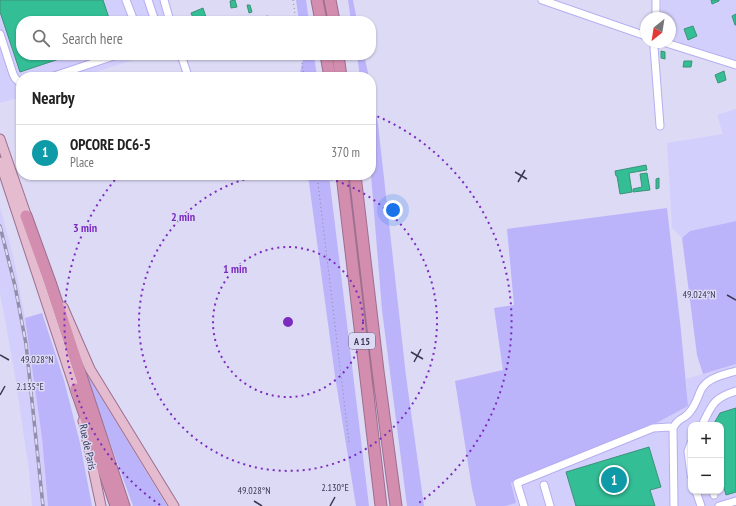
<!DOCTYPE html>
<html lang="en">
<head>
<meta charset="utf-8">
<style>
	:root { --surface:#fff; --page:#f6f6f6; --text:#222; --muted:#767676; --line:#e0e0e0; --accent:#1a73e8 }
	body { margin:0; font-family:"PT Sans Narrow",sans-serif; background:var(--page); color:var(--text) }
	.controls { position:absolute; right:12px; bottom:12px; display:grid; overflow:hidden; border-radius:8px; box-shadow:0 1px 3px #0004 }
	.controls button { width:36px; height:36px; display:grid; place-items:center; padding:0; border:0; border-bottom:1px solid var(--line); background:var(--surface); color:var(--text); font:20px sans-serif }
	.compass { position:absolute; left:640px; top:12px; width:36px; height:36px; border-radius:50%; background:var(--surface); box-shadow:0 1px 3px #0004; rotate:210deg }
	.you { position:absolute; left:393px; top:210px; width:14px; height:14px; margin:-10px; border:3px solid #fff; border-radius:50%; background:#1a73e8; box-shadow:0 0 0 6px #1a73e833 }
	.badge { display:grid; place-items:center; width:26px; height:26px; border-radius:50%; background:var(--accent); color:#fff; font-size:13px; font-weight:700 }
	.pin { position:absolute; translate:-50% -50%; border:2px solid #fff; box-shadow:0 1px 4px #0006 }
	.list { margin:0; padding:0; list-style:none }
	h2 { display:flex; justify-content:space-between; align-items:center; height:52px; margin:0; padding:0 16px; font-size:17px }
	h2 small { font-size:13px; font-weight:400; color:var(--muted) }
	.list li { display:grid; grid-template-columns:26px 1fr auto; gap:12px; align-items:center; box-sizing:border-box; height:56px; padding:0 16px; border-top:1px solid var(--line) }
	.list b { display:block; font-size:15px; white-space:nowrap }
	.list p { margin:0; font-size:13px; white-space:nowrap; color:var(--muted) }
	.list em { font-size:13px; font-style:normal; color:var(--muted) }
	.icon { flex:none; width:22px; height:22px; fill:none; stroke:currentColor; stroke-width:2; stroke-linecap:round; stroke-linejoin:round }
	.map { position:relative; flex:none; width:736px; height:506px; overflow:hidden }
	.search { position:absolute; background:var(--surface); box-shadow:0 1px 3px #0004; left:16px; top:16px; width:360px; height:44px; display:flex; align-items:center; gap:10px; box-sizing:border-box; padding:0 14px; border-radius:16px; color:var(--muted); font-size:15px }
	.panel { position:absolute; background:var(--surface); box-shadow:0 1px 3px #0004; left:16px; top:72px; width:360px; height:108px; border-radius:16px }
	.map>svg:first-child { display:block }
	.built { fill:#d3cffc; fill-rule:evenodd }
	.green { fill:#bcb4fa }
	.building { fill:#33be96; stroke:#3d9277 }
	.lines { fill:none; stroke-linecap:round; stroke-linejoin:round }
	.minor-casing { stroke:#b5aef0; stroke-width:9 }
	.major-casing { stroke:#9d6f8e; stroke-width:11 }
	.highway-casing { stroke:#9d6f8e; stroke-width:13 }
	.path { stroke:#8a87a2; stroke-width:1; stroke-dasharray:1 3; stroke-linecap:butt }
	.minor { stroke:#fff; stroke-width:7 }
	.major { stroke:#e4bbcf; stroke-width:9 }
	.highway { stroke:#d28daf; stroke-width:11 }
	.rail-casing { stroke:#928fab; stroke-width:3.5 }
	.rail { stroke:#dddaf6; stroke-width:2; stroke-dasharray:6; stroke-linecap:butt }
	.ticks { fill:none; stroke:#3a3752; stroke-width:1.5 }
	.ring { fill:none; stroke:#7b2cbf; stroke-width:2; stroke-dasharray:2 4 }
	.labels { text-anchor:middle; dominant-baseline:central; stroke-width:3; stroke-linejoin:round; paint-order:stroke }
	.shield { fill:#dddaf6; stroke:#6b6883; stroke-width:1 }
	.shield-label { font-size:10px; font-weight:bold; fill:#3a3752 }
	.street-label { font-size:11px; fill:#3a3752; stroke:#dddaf6 }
	.ticks-label { font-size:10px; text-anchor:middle; fill:#3a3752; stroke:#dddaf6; stroke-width:3; stroke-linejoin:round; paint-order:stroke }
	.centre { fill:#7b2cbf; stroke:#dddaf6; stroke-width:2 }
	.ring-label { font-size:12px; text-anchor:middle; font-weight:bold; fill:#7b2cbf; stroke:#dddaf6; stroke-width:3; stroke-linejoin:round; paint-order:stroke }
</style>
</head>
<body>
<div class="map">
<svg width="736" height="506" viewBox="0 0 736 506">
	<rect width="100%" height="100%" fill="#dddaf6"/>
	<path class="built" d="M 0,0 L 166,0 L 173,21 L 21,21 L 21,55 L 148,55 L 81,77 L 21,77 L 21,97 L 0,103 Z
		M 661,0 L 736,0 L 736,62 L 670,40 L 670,18 L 662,18 Z
		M 736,109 L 736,221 L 690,231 L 682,238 L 672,228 L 667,143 L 723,134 L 717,115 Z
		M 0,207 L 13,255 L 25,318 L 42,438 L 48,506 L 32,506 L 29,470 L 14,370 L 0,293 Z
		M 736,364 L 736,506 L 505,506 L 516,503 L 511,484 L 651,426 L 688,406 L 686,379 ZM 691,425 L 721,425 L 721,491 L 691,491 Z"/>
	<path class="green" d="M 296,0 L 306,0 L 309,21 L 299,21 Z
		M 348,0 L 353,0 L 357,21 L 351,21 Z
		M 304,55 L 314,55 L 317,77 L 299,77 Z
		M 357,55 L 364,55 L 369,77 L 360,77 Z
		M 371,88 L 378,124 L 406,376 L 424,506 L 407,506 L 382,310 L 371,175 Z
		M 308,175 L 329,175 L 369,506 L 356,506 L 335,376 Z
		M 667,208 L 681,331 L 688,406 L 651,426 L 511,483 L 516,503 L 505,506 L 476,506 L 472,489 L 455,381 L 503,370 L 494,308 L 514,305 L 507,229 Z
		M 736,221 L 736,364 L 703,374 L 697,355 L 682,238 L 690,231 Z
		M 42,313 L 64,380 L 80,443 L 92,506 L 48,506 L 42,438 L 25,318 Z
		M 77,352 L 87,374 L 167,506 L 133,506 Z"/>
	<path class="building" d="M 0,0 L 103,0 L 110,21 L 21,21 L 21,55 L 71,55 L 20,72 L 0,12 Z
		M 235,0 L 237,7 L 231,8 L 230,1 Z
		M 711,0 L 719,0 L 719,1 L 712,4 Z
		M 247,5 L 250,5 L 252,12 L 249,13 Z
		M 203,8 L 206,17 L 194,20 L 191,13 Z
		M 736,14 L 736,25 L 735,25 L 732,16 Z
		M 268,16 L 269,21 L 266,21 L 264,17 Z
		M 693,26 L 697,36 L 688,40 L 684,29 Z
		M 661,51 L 665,52 L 665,59 L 661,58 Z
		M 684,61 L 692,61 L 691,67 L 683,67 Z
		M 724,71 L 726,80 L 718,83 L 715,75 Z
		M 646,165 L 647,170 L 629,173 L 632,192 L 620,194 L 617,176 L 616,176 L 615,171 Z
		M 647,173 L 650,190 L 633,192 L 633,189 L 642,187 L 640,174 Z
		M 659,178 L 659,188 L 656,189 L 656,179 Z
		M 736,408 L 736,492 L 726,495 L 721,478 L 721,425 L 713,425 L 720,413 Z
		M 649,447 L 661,487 L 650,490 L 655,506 L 576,506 L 566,472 Z"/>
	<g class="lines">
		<defs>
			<path id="minor" d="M 126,0 L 134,21
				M 148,0 L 155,21
				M 164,0 L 170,21
				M 542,0 L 646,36
				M 656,0 L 656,18
				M 0,34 L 13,74 L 15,78 L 21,84
				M 655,42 L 654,47 L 660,126
				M 663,42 L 736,65
				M 181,55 L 187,73
				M 51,77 L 117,55
				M 702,425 C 712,405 713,398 736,391
				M 673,428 C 679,417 681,421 688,414 C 695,407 697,400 700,392 C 705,378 723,375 736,371
				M 673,428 L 674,506
				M 691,443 L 688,451 L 691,475
				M 544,485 L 550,506
				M 696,491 L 701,506
				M 713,491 L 714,495
				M 524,506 L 517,483 L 653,428 L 669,427 L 673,428
				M 719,506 L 736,501"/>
			<path id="major" d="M 0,139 L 29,223
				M 0,162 L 77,395
				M 63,307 L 90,369 L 174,506
				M 83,421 L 101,506"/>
			<path id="highway" d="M 317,0 L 321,21
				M 330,0 L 334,21
				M 326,55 L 330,77
				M 338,55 L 341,77
				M 342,175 L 381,506
				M 355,175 L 378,371 L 396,506
				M 26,216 L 51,285 L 124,506
				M 76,389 L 116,506"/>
		</defs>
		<use href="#minor" class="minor-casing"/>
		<use href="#major" class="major-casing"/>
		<use href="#highway" class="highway-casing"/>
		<path class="path" d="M 293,0 L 296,21
			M 301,55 L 304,77
			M 317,175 L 349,442"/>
		<use href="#minor" class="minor"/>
		<use href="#major" class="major"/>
		<use href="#highway" class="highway"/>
		<defs>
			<path id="rail" d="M 0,226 L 15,286 L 26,344 L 43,506"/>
		</defs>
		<use href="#rail" class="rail-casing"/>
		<use href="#rail" class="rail"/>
	</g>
	<path class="ticks" d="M 515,172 L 527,179M 518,182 L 525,170M 727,295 L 736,300M 411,352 L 423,359M 0,355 L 9,360M 414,362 L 421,349M 0,395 L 5,386M 254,501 L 262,506M 330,506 L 335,497"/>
	<g class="ring">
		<circle cx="288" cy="322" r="75"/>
		<path d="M313 175A149 149 0 1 1 263 175"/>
		<path d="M160 505A224 224 0 0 1 119 175M372 114A224 224 0 0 1 416 505"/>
	</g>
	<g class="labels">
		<rect class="shield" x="349" y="333" width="26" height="16" rx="3"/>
		<g class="shield-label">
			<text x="362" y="341">A 15</text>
		</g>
		<g class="street-label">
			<text transform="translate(88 447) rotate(78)">Rue de Paris</text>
		</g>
	</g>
	<g class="ticks-label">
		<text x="699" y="298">49.024°N</text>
		<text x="37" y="363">49.028°N</text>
		<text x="30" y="390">2.135°E</text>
		<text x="335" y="491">2.130°E</text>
		<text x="254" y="494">49.028°N</text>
	</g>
	<circle cx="288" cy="322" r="6" class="centre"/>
	<g class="ring-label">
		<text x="183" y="221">2 min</text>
		<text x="85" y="232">3 min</text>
		<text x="235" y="273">1 min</text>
	</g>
</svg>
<div class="controls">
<button>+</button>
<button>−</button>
</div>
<svg class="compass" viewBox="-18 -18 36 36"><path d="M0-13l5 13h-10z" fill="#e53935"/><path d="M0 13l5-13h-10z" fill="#767676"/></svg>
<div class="you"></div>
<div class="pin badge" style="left:614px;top:480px;background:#0f9aa8">1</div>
<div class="search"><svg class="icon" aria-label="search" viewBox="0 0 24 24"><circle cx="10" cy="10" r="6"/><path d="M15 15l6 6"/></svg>Search here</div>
<section class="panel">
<h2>Nearby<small></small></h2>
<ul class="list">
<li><span class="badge" style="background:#0f9aa8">1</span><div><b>OPCORE DC6-5</b><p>Place</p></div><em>370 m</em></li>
</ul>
</section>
</div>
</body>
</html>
